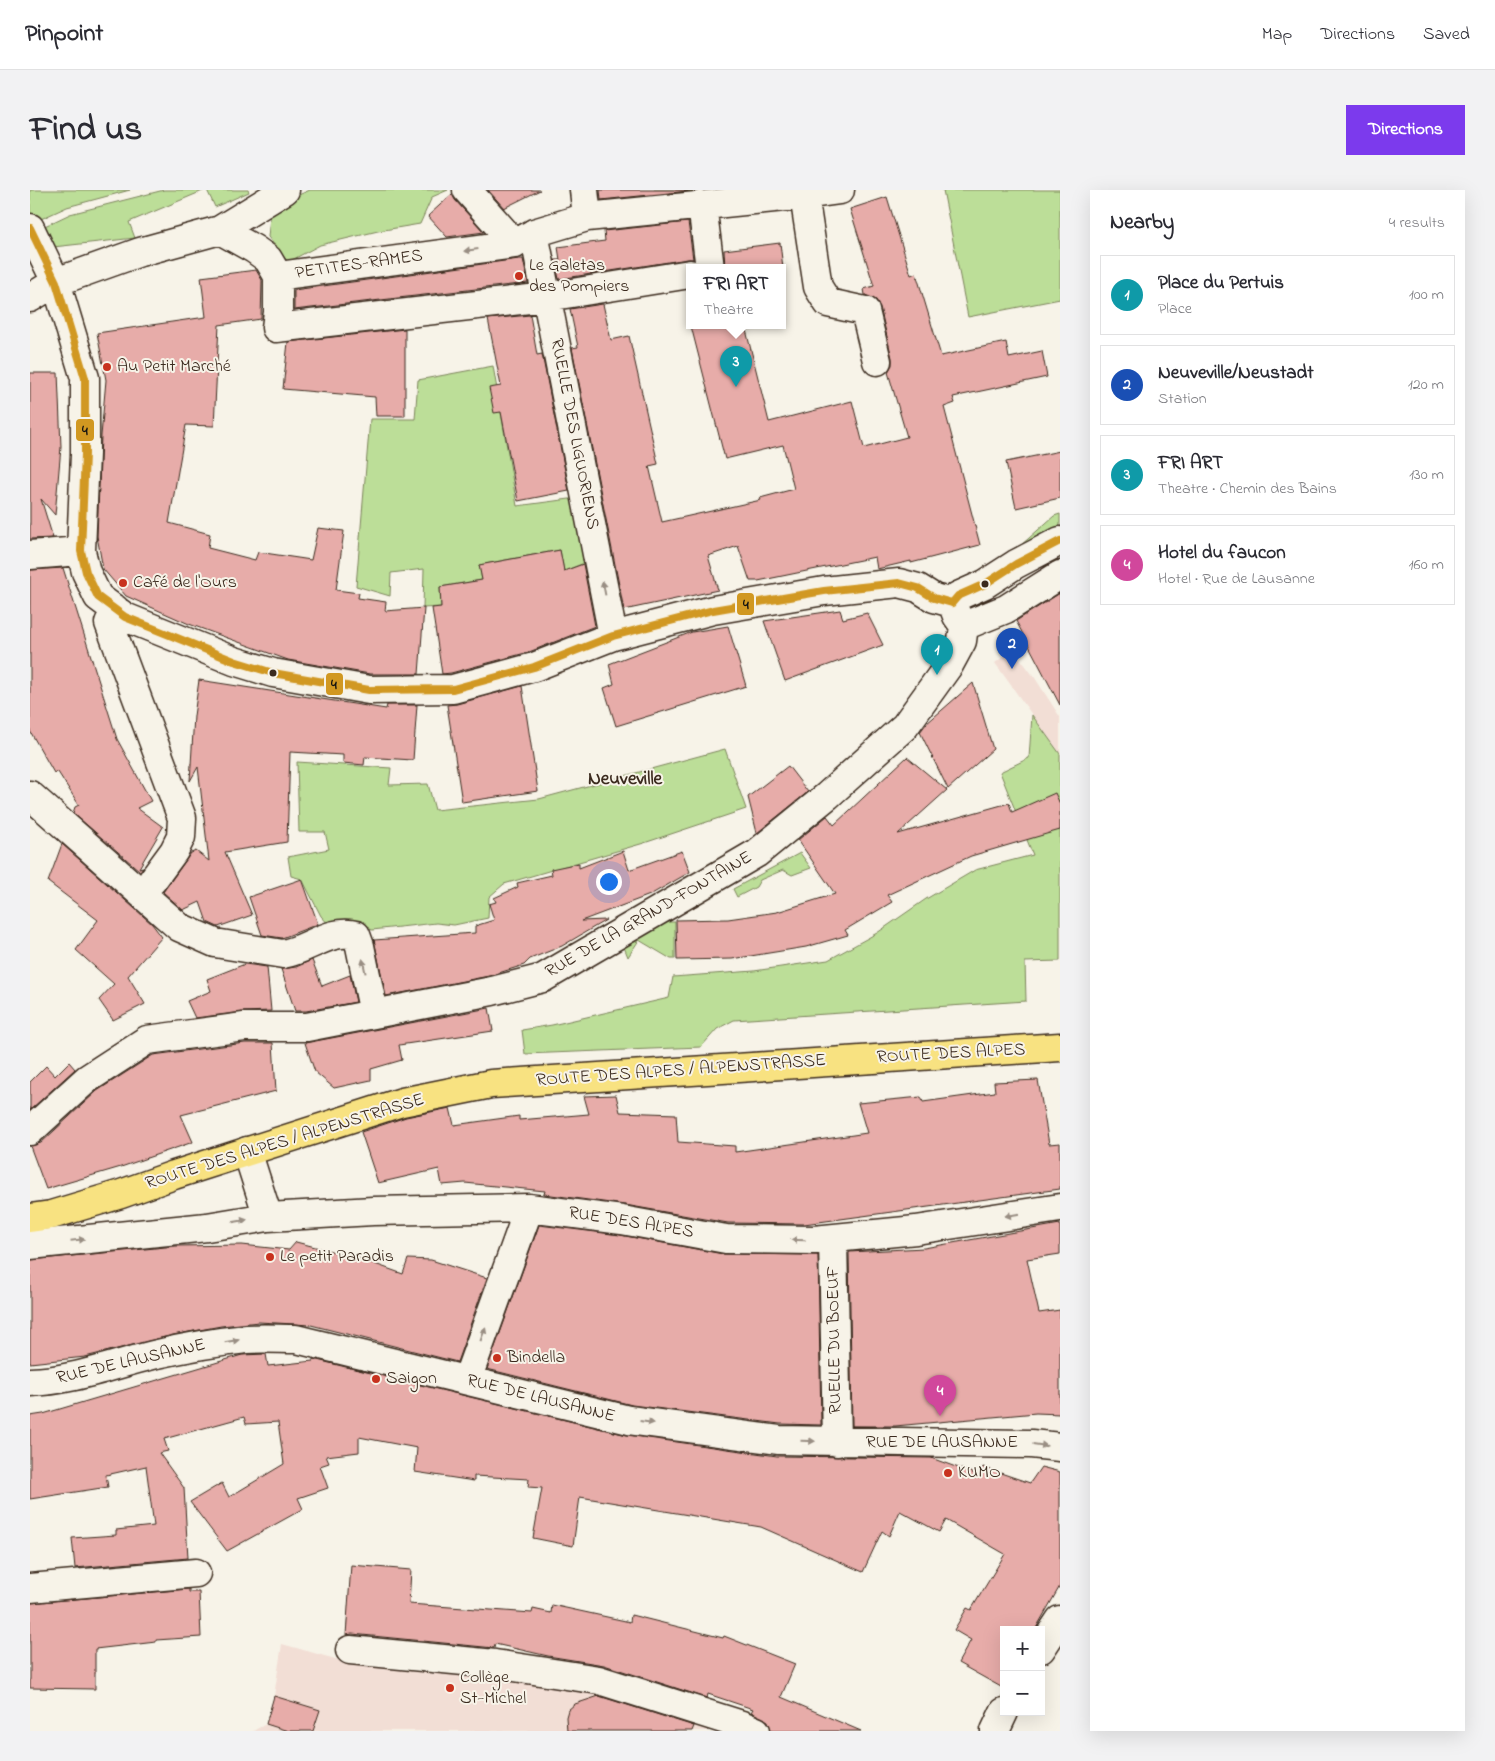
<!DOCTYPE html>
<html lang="en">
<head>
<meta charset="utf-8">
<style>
	:root { --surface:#fff; --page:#f2f2f3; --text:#2b2b33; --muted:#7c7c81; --line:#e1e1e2; --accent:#7c3aed }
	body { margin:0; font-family:"Indie Flower",sans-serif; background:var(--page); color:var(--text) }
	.controls { position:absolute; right:15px; bottom:15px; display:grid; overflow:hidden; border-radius:0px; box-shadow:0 5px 20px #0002 }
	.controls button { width:45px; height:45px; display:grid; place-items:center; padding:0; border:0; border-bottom:1px solid var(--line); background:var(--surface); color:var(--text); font:25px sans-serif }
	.you { position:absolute; left:578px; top:691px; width:18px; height:18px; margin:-12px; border:4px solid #fff; border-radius:50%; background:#1a73e8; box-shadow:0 0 0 8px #1a73e833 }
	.badge { display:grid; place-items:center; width:32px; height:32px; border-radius:50%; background:var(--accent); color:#fff; font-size:16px; font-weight:700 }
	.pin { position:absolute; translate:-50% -41px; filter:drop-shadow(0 1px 2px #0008) }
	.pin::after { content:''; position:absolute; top:26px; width:18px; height:15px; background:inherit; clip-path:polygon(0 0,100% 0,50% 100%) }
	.popup { position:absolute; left:656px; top:74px; width:100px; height:65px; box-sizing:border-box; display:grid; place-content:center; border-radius:0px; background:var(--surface); filter:drop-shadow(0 1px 4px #0005); font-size:16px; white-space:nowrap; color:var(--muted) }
	.popup b { font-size:19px; color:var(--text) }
	.popup::after { content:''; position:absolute; left:50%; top:100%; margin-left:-10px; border:10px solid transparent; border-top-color:var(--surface) }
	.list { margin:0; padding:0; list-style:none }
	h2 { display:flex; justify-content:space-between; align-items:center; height:65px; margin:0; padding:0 20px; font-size:21px }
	h2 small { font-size:16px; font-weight:400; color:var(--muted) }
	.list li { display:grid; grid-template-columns:32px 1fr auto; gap:15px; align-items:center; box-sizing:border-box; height:80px; margin:0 10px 10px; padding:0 10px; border:1px solid var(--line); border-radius:0px }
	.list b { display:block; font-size:19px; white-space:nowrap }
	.list p { margin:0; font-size:16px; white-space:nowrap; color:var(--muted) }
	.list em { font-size:16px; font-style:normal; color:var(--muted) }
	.map { position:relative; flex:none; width:1030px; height:1541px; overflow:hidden; border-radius:0px }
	header { display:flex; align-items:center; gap:30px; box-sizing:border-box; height:70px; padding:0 25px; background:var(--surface); border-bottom:1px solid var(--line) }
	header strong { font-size:24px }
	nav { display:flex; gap:28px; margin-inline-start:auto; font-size:18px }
	.intro { display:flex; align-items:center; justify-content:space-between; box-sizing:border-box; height:120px; padding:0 30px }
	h1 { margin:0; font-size:35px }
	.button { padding:12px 22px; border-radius:0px; background:var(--accent); color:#fff; font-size:18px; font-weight:700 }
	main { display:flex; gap:30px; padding:0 30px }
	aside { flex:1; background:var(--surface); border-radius:0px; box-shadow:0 5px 20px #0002 }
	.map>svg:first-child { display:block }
	.built { fill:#f2ded5 }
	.green { fill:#bcde98; stroke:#7c845b }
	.building { fill:#e7aca9; stroke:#3b2a1e }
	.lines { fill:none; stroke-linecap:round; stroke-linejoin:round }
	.minor-casing { stroke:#3b2a1e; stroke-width:31 }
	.major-casing { stroke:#3b2a1e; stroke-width:31 }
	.minor { stroke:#f7f3e8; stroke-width:28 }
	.major { stroke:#f8e281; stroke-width:28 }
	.bus-1-casing { stroke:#f7f3e8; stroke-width:11 }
	.bus-1 { stroke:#d19821; stroke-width:8 }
	.oneway { fill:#998e83 }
	.poi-dot { fill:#c8321e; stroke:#f7f3e8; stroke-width:2 }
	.bus-dot { fill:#3b2a1e; stroke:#f7f3e8; stroke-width:2 }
	.labels { text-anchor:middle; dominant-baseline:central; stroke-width:4; stroke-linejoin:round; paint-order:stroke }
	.street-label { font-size:18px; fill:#3b2a1e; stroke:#f7f3e8 }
	.poi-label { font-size:18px; fill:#3b2a1e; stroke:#f7f3e8; text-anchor:start }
	.neighbourhood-label { font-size:19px; font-weight:bold; fill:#3b2a1e; stroke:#f7f3e8 }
	.line-badge { stroke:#f7f3e8; stroke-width:2 }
	.pale-badge-label { font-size:14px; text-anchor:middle; font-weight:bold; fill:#111 }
</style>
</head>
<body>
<header>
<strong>Pinpoint</strong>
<nav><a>Map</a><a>Directions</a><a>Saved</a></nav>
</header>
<div class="intro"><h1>Find us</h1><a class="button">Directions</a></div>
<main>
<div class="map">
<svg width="1030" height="1541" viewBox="0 0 1030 1541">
	<rect width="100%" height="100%" fill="#f7f3e8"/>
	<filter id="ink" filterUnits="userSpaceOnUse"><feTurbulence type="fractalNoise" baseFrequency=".02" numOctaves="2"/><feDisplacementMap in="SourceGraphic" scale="10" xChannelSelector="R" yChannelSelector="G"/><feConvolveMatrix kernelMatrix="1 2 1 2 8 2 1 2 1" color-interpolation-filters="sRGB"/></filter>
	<g filter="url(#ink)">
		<path class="built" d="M 983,459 L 1005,488 L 1030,527 L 1030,564 L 965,473 Z
			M 252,1454 L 316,1472 L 465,1474 L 726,1541 L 223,1541 L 236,1534 L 244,1506 Z"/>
		<path class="green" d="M 0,0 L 100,0 L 37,17 L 0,34 Z
			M 134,0 L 175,0 L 99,32 L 105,48 L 14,58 L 0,43 L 40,24 Z
			M 177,0 L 218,0 L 219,2 L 185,17 Z
			M 280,0 L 418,0 L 402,7 L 390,34 L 348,41 L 290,55 L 258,72 L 238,47 L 241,17 Z
			M 624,0 L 712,0 L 625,11 Z
			M 913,0 L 1030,0 L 1030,109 L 938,127 Z
			M 463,176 L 487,316 L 547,308 L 562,370 L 534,381 L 530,360 L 449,375 L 452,390 L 410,397 L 411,417 L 393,418 L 394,379 L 361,383 L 360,406 L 326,396 L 340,229 L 385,229 L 388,190 Z
			M 1030,324 L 1030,337 L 982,363 L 1024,326 Z
			M 1002,525 L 1030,564 L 1030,771 L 995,772 L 996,811 L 704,830 L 687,839 L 671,857 L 495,864 L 492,840 L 522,835 L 639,808 L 643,787 L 724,781 L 798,770 L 847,743 L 896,709 L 945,680 L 1003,665 L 970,582 L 999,568 Z
			M 695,559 L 716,619 L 614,653 L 474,694 L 459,707 L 458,728 L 424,735 L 406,733 L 342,740 L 320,729 L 300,736 L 291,726 L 272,689 L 261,686 L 258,667 L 299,659 L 295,642 L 269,642 L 267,572 L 361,578 L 359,595 L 398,594 L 405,620 L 509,609 Z
			M 770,663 L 781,678 L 762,685 L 753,680 L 730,690 L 726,697 L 707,707 L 703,699 Z
			M 638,732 L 645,732 L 645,769 L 641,769 L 609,750 L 598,767 L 594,757 L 603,749 Z"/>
		<path class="building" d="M 458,0 L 510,0 L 474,18 Z
			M 570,0 L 658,0 L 658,1 L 571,10 Z
			M 422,4 L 425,10 L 454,42 L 417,47 L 398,26 Z
			M 857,7 L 881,85 L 886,83 L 911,166 L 976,152 L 979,168 L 1012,161 L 1017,187 L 923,207 L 925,213 L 914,217 L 950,355 L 881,373 L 881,371 L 847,379 L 845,367 L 728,391 L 720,391 L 708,356 L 678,366 L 688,400 L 594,420 L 542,158 L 548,157 L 540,119 L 573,114 L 581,150 L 599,146 L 628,274 L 619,276 L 632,332 L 731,310 L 730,308 L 764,299 L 753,255 L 695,269 L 661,136 L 715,136 L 739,232 L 822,211 L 834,258 L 877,247 L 858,182 L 862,175 L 862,168 L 850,117 L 846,110 L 835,105 L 834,99 L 844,96 L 820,19 Z
			M 658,32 L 663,69 L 658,69 L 529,89 L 525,70 L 530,70 L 528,57 L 575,51 L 574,41 Z
			M 750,53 L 753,78 L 695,78 L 694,60 Z
			M 489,69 L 493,69 L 498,93 L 264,120 L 264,100 Z
			M 226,80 L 232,90 L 231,129 L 189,135 L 184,236 L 156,235 L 139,333 L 180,344 L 178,358 L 225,370 L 228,362 L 281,370 L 288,338 L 314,341 L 306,400 L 329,403 L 328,408 L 356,412 L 355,421 L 394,418 L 389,484 L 340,484 L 258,470 L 159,434 L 96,406 L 73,379 L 67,346 L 71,246 L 76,190 L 67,143 L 176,127 L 171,87 Z
			M 500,125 L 507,165 L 512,164 L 539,301 L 488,311 L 471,222 L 464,223 L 459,198 L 471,196 L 458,129 Z
			M 375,139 L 375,226 L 346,226 L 345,207 L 253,199 L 258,152 Z
			M 0,183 L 28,183 L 31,257 L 25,325 L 11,309 L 23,348 L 0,349 Z
			M 1030,261 L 1030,308 L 986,318 L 976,272 Z
			M 530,360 L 534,381 L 553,374 L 565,436 L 499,462 L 421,483 L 412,484 L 402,418 L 411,417 L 410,397 L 452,390 L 449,375 Z
			M 33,378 L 87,549 L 121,611 L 107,618 L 133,637 L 109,678 L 113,677 L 110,681 L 43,623 L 45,617 L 49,615 L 28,582 L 24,583 L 0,541 L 0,380 Z
			M 1030,403 L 1030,515 L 986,431 Z
			M 810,420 L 813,429 L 837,423 L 853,455 L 755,491 L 734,431 Z
			M 698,436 L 716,496 L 586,536 L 574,498 L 584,494 L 579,474 L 662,442 Z
			M 169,490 L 356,519 L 357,515 L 387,515 L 383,570 L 335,567 L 334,575 L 313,573 L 313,565 L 260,562 L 257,652 L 195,662 L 222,725 L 188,737 L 177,732 L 170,712 L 153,720 L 133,702 L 161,663 L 166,661 L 179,671 L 168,577 L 160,591 L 164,526 Z
			M 943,493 L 963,559 L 918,599 L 890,542 L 896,534 Z
			M 492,496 L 508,601 L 432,612 L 417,515 L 427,514 Z
			M 877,567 L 917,600 L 868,644 L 979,613 L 982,622 L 1025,603 L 1030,614 L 1030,640 L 941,666 L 857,705 L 862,712 L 815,740 L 818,745 L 776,757 L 702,769 L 647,770 L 646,730 L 698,729 L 747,722 L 805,704 L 768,650 L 797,626 L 804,635 Z
			M 758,576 L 778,602 L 727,643 L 718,607 Z
			M 32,654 L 122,734 L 132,747 L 98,786 L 115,814 L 83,830 L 69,810 L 84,794 L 46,760 L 68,730 L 18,692 Z
			M 593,661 L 599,680 L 652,661 L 660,682 L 620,705 L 551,731 L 576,730 L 532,756 L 500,769 L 494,775 L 459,786 L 356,806 L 344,750 L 445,743 L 445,736 L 464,730 L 459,714 L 466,712 L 464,708 L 488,697 L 487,693 L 522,685 L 521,679 L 549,673 L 549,678 Z
			M 272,689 L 288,734 L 252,748 L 232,745 L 219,707 Z
			M 282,770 L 292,796 L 320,785 L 326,812 L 276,821 L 265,821 L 251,779 L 266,777 Z
			M 215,774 L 237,777 L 241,821 L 212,822 L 165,828 L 157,811 L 181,801 L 177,789 Z
			M 459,818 L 463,841 L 369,855 L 372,870 L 341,879 L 341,890 L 304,898 L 285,882 L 275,853 Z
			M 215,853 L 243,853 L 246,901 L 151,925 L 163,952 L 91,977 L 16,999 L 0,956 L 11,953 L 67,901 L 123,865 Z
			M 39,872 L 45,879 L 0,920 L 0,892 L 16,876 L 25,886 Z
			M 1008,890 L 1019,954 L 1030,953 L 1030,999 L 774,1034 L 698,1033 L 595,1015 L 514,1004 L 515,1001 L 435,993 L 412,995 L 409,979 L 348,993 L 331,942 L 376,927 L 420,918 L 424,935 L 489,926 L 489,930 L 559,924 L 554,906 L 586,905 L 590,922 L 646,924 L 648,952 L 705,956 L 705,962 L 837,943 L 828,913 L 891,907 L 893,912 L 965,902 L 964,892 Z
			M 1030,1034 L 1030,1064 L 997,1069 L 1009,1123 L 1030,1120 L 1030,1224 L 1006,1223 L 865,1236 L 822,1236 L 819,1062 L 894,1058 Z
			M 509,1035 L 590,1045 L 693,1064 L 788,1065 L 791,1235 L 750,1234 L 602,1215 L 457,1179 Z
			M 266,1052 L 328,1068 L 373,1084 L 378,1069 L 401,1070 L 457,1088 L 427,1172 L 281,1135 L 229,1132 L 191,1136 L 143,1145 L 55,1167 L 0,1173 L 0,1070 L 146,1056 L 212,1055 L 259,1060 Z
			M 236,1164 L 238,1176 L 283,1171 L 283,1169 L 597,1245 L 747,1266 L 901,1268 L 948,1285 L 953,1277 L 1000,1293 L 1011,1277 L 1030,1282 L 1030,1396 L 1005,1440 L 974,1440 L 974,1493 L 971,1497 L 928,1473 L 941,1450 L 924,1440 L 937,1418 L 941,1420 L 975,1364 L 916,1330 L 909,1342 L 870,1321 L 859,1346 L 852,1341 L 833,1382 L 731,1337 L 550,1307 L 543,1356 L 503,1348 L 512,1298 L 498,1297 L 499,1289 L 444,1286 L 444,1291 L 385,1282 L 387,1258 L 329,1247 L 329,1262 L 296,1266 L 299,1273 L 290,1276 L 298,1298 L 268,1308 L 273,1319 L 197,1361 L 160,1312 L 192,1293 L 199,1307 L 254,1274 L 248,1232 L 216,1234 L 214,1227 L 134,1249 L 138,1261 L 129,1263 L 154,1298 L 158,1368 L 45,1378 L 42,1348 L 86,1345 L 86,1340 L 124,1336 L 116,1276 L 76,1285 L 78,1297 L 0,1309 L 0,1226 L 13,1224 L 212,1165 Z
			M 321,1375 L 381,1380 L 379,1414 L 502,1423 L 503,1419 L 521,1423 L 522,1415 L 600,1432 L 601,1425 L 693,1448 L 694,1446 L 765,1474 L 751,1507 L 831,1541 L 741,1541 L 738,1531 L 721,1522 L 723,1519 L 678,1504 L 677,1508 L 574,1475 L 518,1466 L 465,1454 L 464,1458 L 322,1444 L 316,1445 Z
			M 159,1399 L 159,1402 L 169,1402 L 171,1447 L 126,1450 L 126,1452 L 65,1459 L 65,1499 L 0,1498 L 0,1413 Z
			M 244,1506 L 290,1520 L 283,1541 L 258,1541 L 236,1534 Z
			M 569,1506 L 664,1536 L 662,1541 L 537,1541 L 536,1527 L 538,1520 L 545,1514 Z"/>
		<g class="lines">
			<defs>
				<path id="minor" d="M 437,0 L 485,54
					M 554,0 L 557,27
					M 774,5 L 788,97 L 798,113 L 835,121 L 847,171
					M 672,15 L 680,78
					M 0,38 L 26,92 L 55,188 L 55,264 L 51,361 L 56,382 L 68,407 L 95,427 L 204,471 L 243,483 L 339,500 L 423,499 L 504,477 L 583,446 L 683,420 L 794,401 L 869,393 L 888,398 L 904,408 L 922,413
					M 190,40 L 224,59 L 238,69 L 248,86
					M 504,43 L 583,446
					M 248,86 L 485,54 L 504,43 L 557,27 L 774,5 L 810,0
					M 248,86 L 248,122 L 246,138 L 517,107 L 660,84
					M 0,108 L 26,92 L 110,62 L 190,40 L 255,0
					M 0,365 L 51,361
					M 922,413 L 928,406 L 955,394 L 986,374 L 1030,351
					M 85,419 L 79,433 L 152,628 L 151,647 L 144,661 L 122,691
					M 934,436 L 976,419 L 1030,385
					M 0,605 L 149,737 L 185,753 L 253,764 C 278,760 300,738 326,745 L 330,756 L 344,824
					M 0,941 L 57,889 L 117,850 L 214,837 L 277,837 L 462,801 L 513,788 L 727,663 L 797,606 L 875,536 L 919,475 L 932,451 L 934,436 L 927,426 L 922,413
					M 217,961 L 238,1027 L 343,1021 L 499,1018 L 592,1030 L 696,1049 L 784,1050 L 886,1040 L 1030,1018
					M 803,1049 L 807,1252
					M 0,1055 L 177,1037 L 238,1027
					M 437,1190 L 499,1018
					M 0,1192 C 42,1191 82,1175 123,1165 C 153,1158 185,1152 217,1149 C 233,1148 250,1149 266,1149 L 599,1230 L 749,1250 L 1001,1254 L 1030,1257
					M 0,1398 L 166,1383
					M 1011,1459 L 1030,1430
					M 320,1460 L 465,1474 L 569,1490 L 712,1535 L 726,1541
					M 965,1541 L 974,1522"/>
				<path id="major" d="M 0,1028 L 21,1025 L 91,1004 L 144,985 L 372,912 L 461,894 L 1030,857"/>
			</defs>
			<use href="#minor" class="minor-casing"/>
			<use href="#major" class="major-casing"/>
			<use href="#minor" class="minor"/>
			<use href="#major" class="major"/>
			<defs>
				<path id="bus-1" d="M 0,38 L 26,92 L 55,188 L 55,264 L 51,361 L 56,382 L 68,407 L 95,427 L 204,471 L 243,483 L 339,500 L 423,499 L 504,477 L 583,446 L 683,420 L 794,401 L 869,393 L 888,398 L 904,408 L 922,413
					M 922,413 L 928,406 L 955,394 L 986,374 L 1030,351"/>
			</defs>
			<use href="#bus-1" class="bus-1-casing"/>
			<use href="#bus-1" class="bus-1"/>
		</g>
		<defs><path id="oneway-solid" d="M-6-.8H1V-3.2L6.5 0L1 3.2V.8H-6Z" transform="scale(1.25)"/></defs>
		<g class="oneway">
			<use href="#oneway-solid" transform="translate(441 60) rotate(172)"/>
			<use href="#oneway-solid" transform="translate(574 398) rotate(-101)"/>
			<use href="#oneway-solid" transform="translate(334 776) rotate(-102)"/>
			<use href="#oneway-solid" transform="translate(982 1025) rotate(171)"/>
			<use href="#oneway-solid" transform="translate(210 1031) rotate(-10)"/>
			<use href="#oneway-solid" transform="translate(48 1050) rotate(-6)"/>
			<use href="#oneway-solid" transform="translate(768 1050) rotate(-179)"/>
			<use href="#oneway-solid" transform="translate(453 1144) rotate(-70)"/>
			<use href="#oneway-solid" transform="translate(202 1151) rotate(-9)"/>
			<use href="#oneway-solid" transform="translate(617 1232) rotate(8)"/>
			<use href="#oneway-solid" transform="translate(778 1251) rotate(2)"/>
			<use href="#oneway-solid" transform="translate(1010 1255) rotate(7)"/>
		</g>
	</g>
	<g class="poi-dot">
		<circle cx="489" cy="86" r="5"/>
		<circle cx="77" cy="177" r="5"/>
		<circle cx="93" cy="393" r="5"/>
		<circle cx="240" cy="1067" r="5"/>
		<circle cx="467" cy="1168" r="5"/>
		<circle cx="346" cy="1189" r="5"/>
		<circle cx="918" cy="1283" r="5"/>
		<circle cx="420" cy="1498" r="5"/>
	</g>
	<g class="bus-dot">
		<circle cx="955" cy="394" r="4.5"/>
		<circle cx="243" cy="483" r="4.5"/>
	</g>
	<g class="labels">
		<g class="street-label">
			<text transform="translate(329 75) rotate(-8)">PETITES-RAMES</text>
			<text transform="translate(544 244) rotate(79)">RUELLE DES LIGUORIENS</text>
			<text transform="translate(619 725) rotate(-30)">RUE DE LA GRAND-FONTAINE</text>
			<text transform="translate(921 864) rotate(-3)">ROUTE DES ALPES</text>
			<text transform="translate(651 881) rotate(-4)">ROUTE DES ALPES / ALPENSTRASSE</text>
			<text transform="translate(255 952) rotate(-17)">ROUTE DES ALPES / ALPENSTRASSE</text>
			<text transform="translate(601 1033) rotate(9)">RUE DES ALPES</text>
			<text transform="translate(805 1150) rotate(-91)">RUELLE DU BOEUF</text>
			<text transform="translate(101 1172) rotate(-13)">RUE DE LAUSANNE</text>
			<text transform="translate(511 1209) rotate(14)">RUE DE LAUSANNE</text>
			<text x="912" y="1253">RUE DE LAUSANNE</text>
		</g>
		<g class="poi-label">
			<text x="499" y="76">Le Galetas<tspan x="499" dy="21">des Pompiers</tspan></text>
			<text x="87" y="177">Au Petit Marché</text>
			<text x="103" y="393">Café de l'Ours</text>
			<text x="250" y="1067">Le petit Paradis</text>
			<text x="477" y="1168">Bindella</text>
			<text x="356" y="1189">Saigon</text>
			<text x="928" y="1283">KUMO</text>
			<text x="430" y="1488">Collège<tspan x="430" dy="21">St-Michel</tspan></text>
		</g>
		<g class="neighbourhood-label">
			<text x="595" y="589">Neuveville</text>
		</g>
	</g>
	<g class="line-badge">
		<rect x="45" y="228" width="20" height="24" rx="5" fill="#d19821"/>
		<rect x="706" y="402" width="19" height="24" rx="5" fill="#d19821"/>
		<rect x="295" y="482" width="19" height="24" rx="5" fill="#d19821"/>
	</g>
	<g class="pale-badge-label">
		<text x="55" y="245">4</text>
		<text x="716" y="419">4</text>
		<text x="304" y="499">4</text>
	</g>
</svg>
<div class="controls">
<button>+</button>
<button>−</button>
</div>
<div class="you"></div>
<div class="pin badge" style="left:907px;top:485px;background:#0f9aa8">1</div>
<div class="pin badge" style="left:982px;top:479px;background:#1a4fb4">2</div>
<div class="pin badge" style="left:706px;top:197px;background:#0f9aa8">3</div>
<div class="popup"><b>FRI ART</b>Theatre</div>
<div class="pin badge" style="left:910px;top:1226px;background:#d1479c">4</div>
</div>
<aside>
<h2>Nearby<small>4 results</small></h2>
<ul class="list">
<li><span class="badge" style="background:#0f9aa8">1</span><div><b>Place du Pertuis</b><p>Place</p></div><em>100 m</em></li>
<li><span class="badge" style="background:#1a4fb4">2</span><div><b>Neuveville/Neustadt</b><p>Station</p></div><em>120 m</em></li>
<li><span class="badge" style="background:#0f9aa8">3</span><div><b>FRI ART</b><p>Theatre · Chemin des Bains</p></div><em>130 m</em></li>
<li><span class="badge" style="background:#d1479c">4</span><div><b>Hotel du faucon</b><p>Hotel · Rue de Lausanne</p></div><em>160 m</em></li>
</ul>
</aside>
</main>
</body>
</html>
